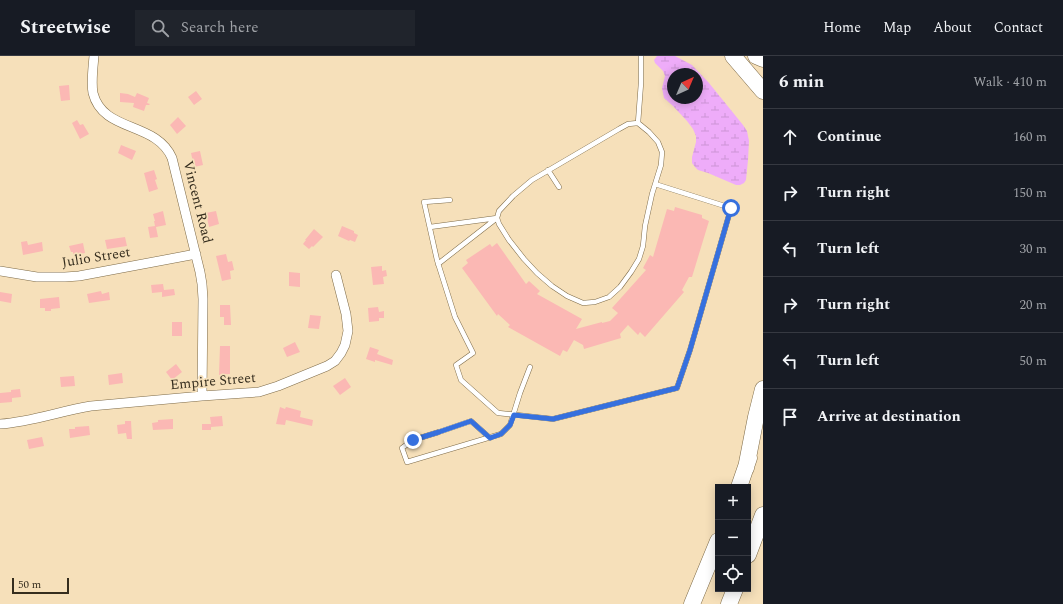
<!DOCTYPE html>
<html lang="en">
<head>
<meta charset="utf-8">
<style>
	:root { --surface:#171b24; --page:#20242c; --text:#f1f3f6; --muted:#9ea1a6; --line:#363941 }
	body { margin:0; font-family:Spectral,serif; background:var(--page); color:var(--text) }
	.controls { position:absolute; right:12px; bottom:12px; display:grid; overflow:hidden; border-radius:0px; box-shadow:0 2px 10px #0003 }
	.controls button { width:36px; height:36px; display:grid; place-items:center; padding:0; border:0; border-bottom:1px solid var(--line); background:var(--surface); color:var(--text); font:20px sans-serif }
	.compass { position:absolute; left:667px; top:12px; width:36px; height:36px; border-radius:50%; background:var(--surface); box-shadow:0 2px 10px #0003; rotate:44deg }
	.scale { position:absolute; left:12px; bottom:10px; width:57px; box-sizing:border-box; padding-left:4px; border:2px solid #352d1e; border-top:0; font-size:11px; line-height:14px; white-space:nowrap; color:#352d1e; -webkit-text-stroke:3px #f6e0ba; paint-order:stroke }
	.stop { position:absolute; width:12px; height:12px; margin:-9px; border:3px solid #3670de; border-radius:50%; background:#fff }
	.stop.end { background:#3670de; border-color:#fff; box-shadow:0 1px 4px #0008 }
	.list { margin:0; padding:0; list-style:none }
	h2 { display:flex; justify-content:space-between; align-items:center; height:52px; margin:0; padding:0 16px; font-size:17px }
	h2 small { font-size:13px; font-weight:400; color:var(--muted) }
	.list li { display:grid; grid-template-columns:26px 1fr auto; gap:12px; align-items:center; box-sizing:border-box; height:56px; padding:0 16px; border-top:1px solid var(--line) }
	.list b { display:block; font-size:15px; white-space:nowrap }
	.list em { font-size:13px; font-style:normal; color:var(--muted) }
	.icon { flex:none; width:22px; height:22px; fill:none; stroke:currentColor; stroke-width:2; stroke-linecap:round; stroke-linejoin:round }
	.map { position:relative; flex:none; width:763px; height:548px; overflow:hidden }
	header { display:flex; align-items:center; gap:24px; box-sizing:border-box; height:56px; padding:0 20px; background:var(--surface); border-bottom:1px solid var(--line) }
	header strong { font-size:19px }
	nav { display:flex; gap:22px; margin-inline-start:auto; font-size:14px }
	.search { width:280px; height:36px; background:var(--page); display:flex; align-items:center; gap:10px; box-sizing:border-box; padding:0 14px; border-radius:0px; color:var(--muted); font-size:15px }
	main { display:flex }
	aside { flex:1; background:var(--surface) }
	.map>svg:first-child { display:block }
	.wetland { fill:url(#wetland-marsh); fill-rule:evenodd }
	.building { fill:#fbb8b4 }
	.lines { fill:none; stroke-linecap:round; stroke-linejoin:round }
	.lane-casing { stroke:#7e6b48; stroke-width:5.5 }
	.street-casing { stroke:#7e6b48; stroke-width:10 }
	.highway-casing { stroke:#7e6b48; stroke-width:17 }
	.lane { stroke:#fff; stroke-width:4.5 }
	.street { stroke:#fff; stroke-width:9 }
	.highway { stroke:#fff; stroke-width:16 }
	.route { stroke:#3670de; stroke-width:5 }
	.labels { text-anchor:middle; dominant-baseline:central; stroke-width:3.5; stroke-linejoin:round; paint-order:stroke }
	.street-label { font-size:14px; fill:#352d1e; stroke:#f6e0ba }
</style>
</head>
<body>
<header>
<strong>Streetwise</strong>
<div class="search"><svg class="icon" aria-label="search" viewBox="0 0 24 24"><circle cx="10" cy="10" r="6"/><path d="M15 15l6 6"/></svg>Search here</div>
<nav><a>Home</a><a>Map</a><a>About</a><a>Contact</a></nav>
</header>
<main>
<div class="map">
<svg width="763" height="548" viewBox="0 0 763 548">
	<defs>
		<pattern id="wetland-marsh" width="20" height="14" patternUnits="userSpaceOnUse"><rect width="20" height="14" fill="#eeacf9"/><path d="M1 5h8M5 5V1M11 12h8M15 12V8" fill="none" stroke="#cd94d5"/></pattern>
	</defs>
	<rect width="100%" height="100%" fill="#f6e0ba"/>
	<path class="wetland" d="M 657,0 L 675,0 L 692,9 L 709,27 L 743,69 L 747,75 L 749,85 L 748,104 L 746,124 L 744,127 L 740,129 L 736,129 L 708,117 L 698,114 L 695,111 L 692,107 L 692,101 L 696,86 L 696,80 L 693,73 L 687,65 L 673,50 L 664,42 L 662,32 L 665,20 L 663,15 L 655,7 L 654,4 ZM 673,18 L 697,18 L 697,42 L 673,42 Z"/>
	<path class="building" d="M 69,29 L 70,44 L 61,45 L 59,30 Z
		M 196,35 L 202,43 L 194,49 L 188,41 Z
		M 120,37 L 128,38 L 135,41 L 137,37 L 149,42 L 147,47 L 150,48 L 149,49 L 146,49 L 144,55 L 133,51 L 134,47 L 120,46 Z
		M 178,61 L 186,70 L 177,78 L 170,69 Z
		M 77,64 L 80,69 L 83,68 L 89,78 L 80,83 L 72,67 Z
		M 121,89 L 136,95 L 132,104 L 118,97 Z
		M 200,95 L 203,109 L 194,111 L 191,97 Z
		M 154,114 L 157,123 L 155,124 L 158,133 L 149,136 L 144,117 Z
		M 675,151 L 702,159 L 702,162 L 709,165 L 692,221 L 689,221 L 682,234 L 684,236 L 645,281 L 640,276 L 638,279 L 628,269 L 620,278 L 621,282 L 584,293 L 583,289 L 574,284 L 567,296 L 563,294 L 560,300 L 508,271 L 510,269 L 498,258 L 497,260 L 462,212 L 468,207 L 466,204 L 490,188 L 492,191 L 497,187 L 526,228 L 529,225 L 540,235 L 537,238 L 582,263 L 576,273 L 602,266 L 602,267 L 610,265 L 618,257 L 612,252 L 646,214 L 643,212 L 650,199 L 653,201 L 667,153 L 674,155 Z
		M 163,155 L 166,169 L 156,171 L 158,181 L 150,182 L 148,171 L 155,170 L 154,165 L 155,165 L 153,158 Z
		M 216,155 L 219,168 L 209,171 L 206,157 Z
		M 342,170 L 354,175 L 354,177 L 358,179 L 355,186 L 350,184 L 349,185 L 338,180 Z
		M 314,173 L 323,181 L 313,191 L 312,190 L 309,193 L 303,188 L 306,184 L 305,184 Z
		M 125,181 L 127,190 L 107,193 L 105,184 Z
		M 27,185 L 28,189 L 42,186 L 43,195 L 23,199 L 21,186 Z
		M 83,187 L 85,197 L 73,199 L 73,196 L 71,196 L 69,190 Z
		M 226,198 L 228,206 L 232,205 L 234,214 L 230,215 L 231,223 L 222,225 L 216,200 Z
		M 382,210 L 382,215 L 386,214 L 387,220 L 383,221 L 384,228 L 373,229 L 371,211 Z
		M 289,216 L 300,217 L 300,231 L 289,230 Z
		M 163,228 L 164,234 L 174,233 L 175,239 L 162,241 L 162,236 L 152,237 L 151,229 Z
		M 101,235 L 102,238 L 109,236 L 110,244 L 89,247 L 87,238 Z
		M 0,236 L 12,238 L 11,247 L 0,245 Z
		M 59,241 L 60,252 L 51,253 L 51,255 L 45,255 L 45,252 L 40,252 L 40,243 Z
		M 220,249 L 230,249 L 231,269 L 224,269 L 224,261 L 220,261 Z
		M 378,251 L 379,256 L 384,255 L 384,262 L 379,262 L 379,265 L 369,266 L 368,252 Z
		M 310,259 L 321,260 L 319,273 L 308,272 Z
		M 172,266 L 182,266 L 182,280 L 172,280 Z
		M 295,286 L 300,296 L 287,301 L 283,292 Z
		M 220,290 L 230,290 L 230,318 L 219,319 Z
		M 370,291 L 379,294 L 377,298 L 393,304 L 392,309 L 375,304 L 375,306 L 366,303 Z
		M 176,308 L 182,316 L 172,324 L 166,316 Z
		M 122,317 L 123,327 L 109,329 L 108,319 Z
		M 74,320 L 75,330 L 61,331 L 60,321 Z
		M 345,322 L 351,331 L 340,339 L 333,330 Z
		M 20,333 L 21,341 L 12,342 L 12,346 L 0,347 L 0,337 L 11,336 L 11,334 Z
		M 280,351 L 285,353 L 286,351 L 301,355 L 300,361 L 313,364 L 312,370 L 286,364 L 285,369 L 276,368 Z
		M 222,360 L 223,370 L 211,371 L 211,374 L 202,374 L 202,368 L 211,368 L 210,361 Z
		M 173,363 L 173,373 L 153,374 L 152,367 L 158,366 L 158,364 Z
		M 125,365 L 131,365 L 132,383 L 127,383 L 126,377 L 118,378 L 117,369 L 125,368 Z
		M 89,370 L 90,379 L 70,382 L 69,373 L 75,373 L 75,371 Z
		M 42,381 L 44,390 L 29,393 L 27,384 Z"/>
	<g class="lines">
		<defs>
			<path id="lane" d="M 638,67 L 649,76 L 658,86 L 662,96 L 661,109 L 652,138 L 645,170 L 643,190 L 639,203 L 631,216 L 620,231 L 609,241 L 595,246 L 583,247 L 567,240 L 552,230 L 537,217 L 524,203 L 509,184 L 499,168 L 497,162 L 499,155 L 513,140 L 532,124 L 619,73 L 628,68 Z
				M 638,67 L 641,27 L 641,0
				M 548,114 L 559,131
				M 450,144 L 424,146 L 437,204 L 455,261 L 473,297 L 456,309 L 461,324 L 498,357 L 553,363 L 677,332 L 690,294 L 731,152 L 655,128
				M 430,171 L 497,162 L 438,208
				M 490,382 L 471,365 L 439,376 L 413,384 L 402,392 L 407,406 L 501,378 L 510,369 L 520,337 L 530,311"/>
			<path id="street" d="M 94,0 C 93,12 91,26 93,37 C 103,77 156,65 172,102 L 200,216 L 202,228 L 203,243 L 202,340
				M 0,215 L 37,221 L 65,221 L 79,220 L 196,198
				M 0,368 C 31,366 60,355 91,350 L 202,340 L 259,336 L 278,330 L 327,310 L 335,305 L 341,297 L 345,289 L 348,275 L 346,258 L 336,219"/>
			<path id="highway" d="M 733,0 L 763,35
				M 756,0 L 763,3
				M 746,412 L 756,361 L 763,333
				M 739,431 L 749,402
				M 748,499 L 763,459
				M 692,548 L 718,485
				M 729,548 L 735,533"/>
		</defs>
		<use href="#lane" class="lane-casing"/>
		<use href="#street" class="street-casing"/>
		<use href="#highway" class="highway-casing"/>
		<use href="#lane" class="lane"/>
		<use href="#street" class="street"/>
		<use href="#highway" class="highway"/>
	</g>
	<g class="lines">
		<path class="route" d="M 413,384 L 439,376 L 471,365 L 490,382 L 501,378 L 510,369 L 514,359 L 553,363 L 677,332 L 690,294 L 731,152"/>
	</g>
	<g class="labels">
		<g class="street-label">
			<text transform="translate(198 146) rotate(76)">Vincent Road</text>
			<text transform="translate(96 201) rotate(-9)">Julio Street</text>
			<text transform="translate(213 325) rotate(-5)">Empire Street</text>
		</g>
	</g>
</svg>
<div class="controls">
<button>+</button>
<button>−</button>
<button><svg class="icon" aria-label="locate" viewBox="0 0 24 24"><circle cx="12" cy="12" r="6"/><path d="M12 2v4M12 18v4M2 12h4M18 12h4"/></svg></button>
</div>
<svg class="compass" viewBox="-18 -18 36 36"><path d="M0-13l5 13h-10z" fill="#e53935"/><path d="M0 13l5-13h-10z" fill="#9ea1a6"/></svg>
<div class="scale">50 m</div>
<div class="stop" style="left:731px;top:152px"></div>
<div class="stop end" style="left:413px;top:384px"></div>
</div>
<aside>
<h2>6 min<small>Walk · 410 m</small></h2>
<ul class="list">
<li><svg class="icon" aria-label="ahead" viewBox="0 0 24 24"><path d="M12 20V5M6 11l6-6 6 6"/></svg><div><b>Continue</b></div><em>160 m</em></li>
<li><svg class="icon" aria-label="right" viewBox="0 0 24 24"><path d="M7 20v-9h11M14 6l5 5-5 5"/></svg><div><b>Turn right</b></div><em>150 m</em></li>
<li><svg class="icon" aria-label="left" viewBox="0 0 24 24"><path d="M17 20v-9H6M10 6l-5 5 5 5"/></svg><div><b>Turn left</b></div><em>30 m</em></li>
<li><svg class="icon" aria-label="right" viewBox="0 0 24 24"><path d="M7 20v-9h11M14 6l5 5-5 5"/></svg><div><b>Turn right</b></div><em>20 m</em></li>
<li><svg class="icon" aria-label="left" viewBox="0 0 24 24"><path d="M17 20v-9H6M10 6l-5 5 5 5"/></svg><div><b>Turn left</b></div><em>50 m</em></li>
<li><svg class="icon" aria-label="arrive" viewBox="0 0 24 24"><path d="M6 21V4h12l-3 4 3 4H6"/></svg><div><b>Arrive at destination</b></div></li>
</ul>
</aside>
</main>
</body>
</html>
